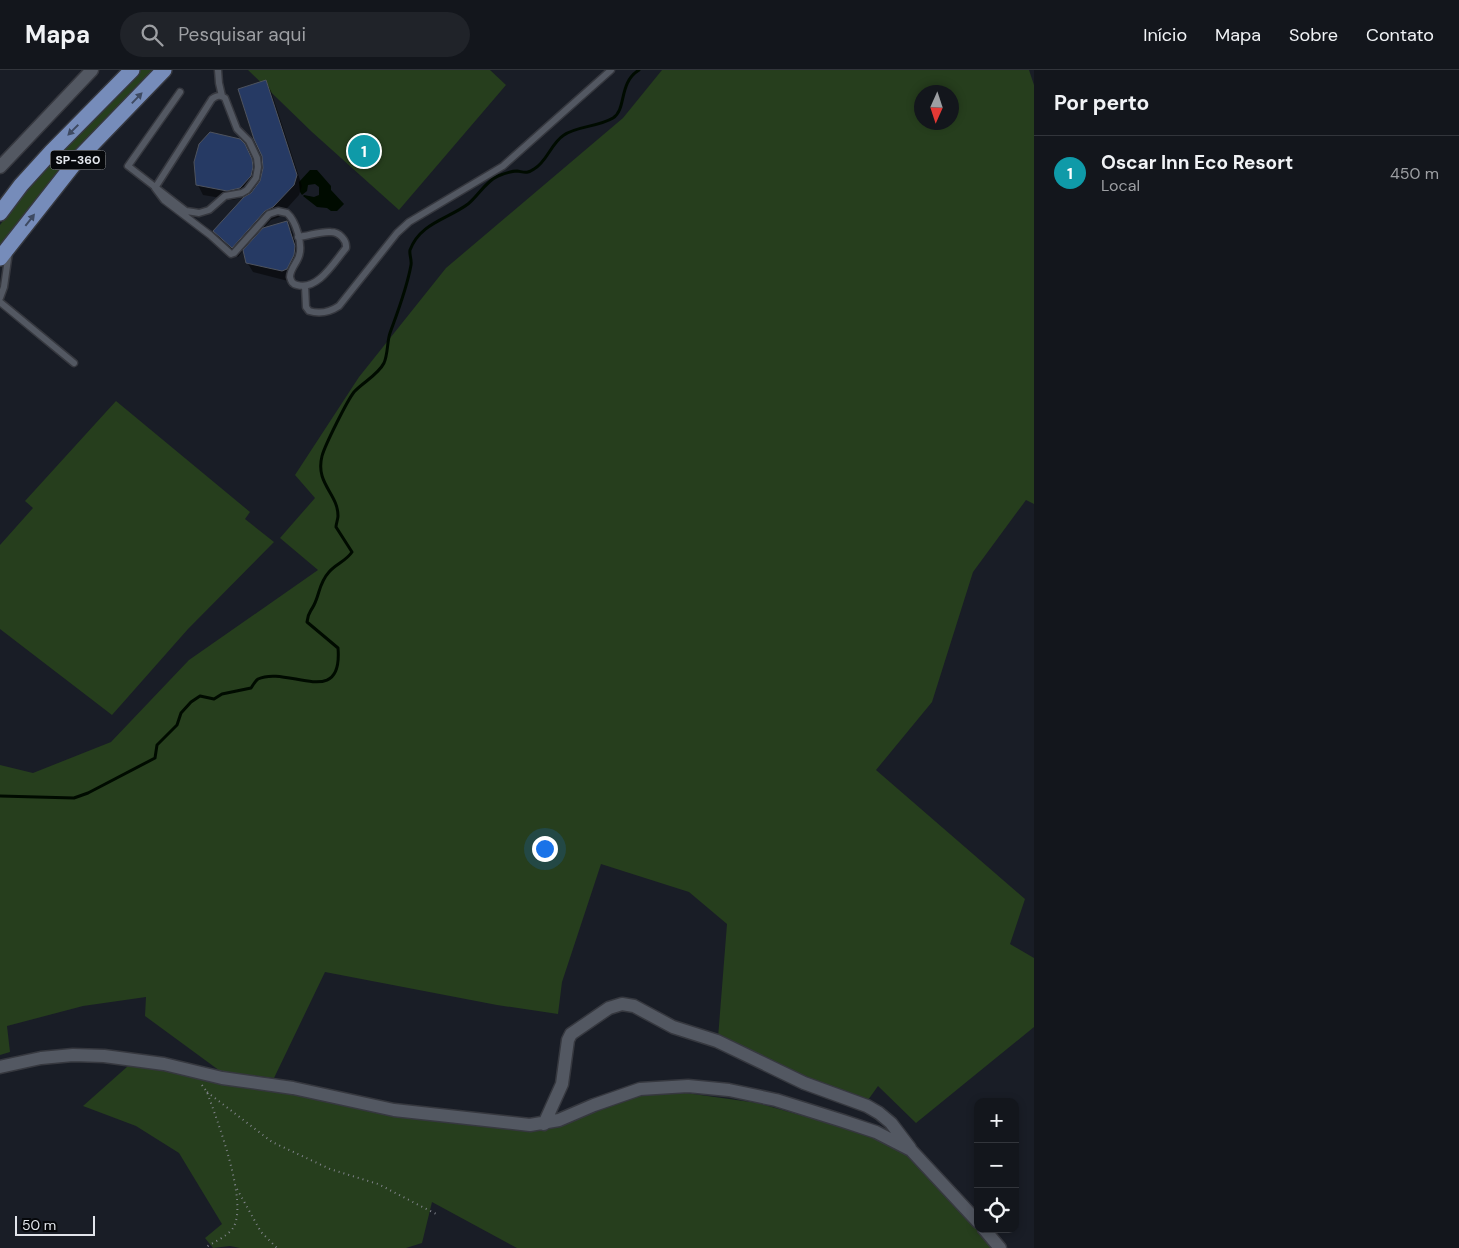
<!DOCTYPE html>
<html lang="pt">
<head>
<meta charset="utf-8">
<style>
	:root { --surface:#13161c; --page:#202329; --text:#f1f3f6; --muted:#9d9fa3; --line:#32353b; --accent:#7ad157 }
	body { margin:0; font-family:"DM Sans",sans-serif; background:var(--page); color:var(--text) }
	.controls { position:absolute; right:15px; bottom:15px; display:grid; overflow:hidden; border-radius:10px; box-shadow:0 2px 8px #0003 }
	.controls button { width:45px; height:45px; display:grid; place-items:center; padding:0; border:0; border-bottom:1px solid var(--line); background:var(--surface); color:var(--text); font:25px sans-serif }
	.compass { position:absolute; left:914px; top:15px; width:45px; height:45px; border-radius:50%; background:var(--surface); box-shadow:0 2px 8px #0003; rotate:183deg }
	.scale { position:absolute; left:15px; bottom:12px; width:80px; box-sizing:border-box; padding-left:5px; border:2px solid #e2e5eb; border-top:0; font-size:14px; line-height:18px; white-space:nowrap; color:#e2e5eb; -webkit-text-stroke:4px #06080b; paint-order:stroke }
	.you { position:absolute; left:544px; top:778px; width:18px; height:18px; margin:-12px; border:4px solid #fff; border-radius:50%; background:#1a73e8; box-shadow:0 0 0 8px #1a73e833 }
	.badge { display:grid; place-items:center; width:32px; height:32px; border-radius:50%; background:var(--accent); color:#fff; font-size:16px; font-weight:700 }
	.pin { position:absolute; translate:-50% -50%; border:2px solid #fff; box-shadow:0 1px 5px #0006 }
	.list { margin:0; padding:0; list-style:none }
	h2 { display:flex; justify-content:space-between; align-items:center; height:65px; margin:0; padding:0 20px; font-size:21px }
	h2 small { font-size:16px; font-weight:400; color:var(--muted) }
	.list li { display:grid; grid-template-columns:32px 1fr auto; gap:15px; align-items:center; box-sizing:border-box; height:75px; padding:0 20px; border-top:1px solid var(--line) }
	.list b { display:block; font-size:19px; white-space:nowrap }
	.list p { margin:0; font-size:16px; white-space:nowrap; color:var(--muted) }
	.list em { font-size:16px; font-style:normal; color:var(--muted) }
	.icon { flex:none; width:28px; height:28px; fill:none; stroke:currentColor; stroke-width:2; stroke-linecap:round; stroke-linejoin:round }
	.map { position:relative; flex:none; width:1034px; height:1178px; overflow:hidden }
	header { display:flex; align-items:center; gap:30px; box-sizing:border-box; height:70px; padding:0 25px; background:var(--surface); border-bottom:1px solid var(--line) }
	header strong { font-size:24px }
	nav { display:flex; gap:28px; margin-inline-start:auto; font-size:18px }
	.search { width:350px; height:45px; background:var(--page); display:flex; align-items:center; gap:12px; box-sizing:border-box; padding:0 18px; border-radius:28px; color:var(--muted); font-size:19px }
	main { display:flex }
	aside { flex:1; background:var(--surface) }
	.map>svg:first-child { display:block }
	.green { fill:#263e1d; fill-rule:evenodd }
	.water { fill:#000b00 }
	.shadow { fill:#0007 }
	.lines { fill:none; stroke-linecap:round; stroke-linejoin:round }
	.stream { stroke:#000b00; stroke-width:3 }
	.building { fill:#263a64; stroke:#4e535e }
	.lane-casing { stroke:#36383f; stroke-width:9 }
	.street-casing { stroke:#36383f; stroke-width:15 }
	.primary-casing { stroke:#36383f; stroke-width:18 }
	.path { stroke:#80848b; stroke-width:2; stroke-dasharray:1 4; stroke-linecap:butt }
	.lane { stroke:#535862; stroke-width:6 }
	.street { stroke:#535862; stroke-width:12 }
	.primary { stroke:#768cba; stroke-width:15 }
	.oneway { fill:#3e4a62 }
	.labels { text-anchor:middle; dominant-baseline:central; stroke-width:4; stroke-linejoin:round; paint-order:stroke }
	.shield { fill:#06080b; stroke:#a0a3a8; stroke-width:1 }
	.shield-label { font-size:12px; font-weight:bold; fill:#e2e5eb }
</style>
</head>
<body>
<header>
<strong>Mapa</strong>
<div class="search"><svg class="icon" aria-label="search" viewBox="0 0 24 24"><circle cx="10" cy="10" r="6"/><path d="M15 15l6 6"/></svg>Pesquisar aqui</div>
<nav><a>Início</a><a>Mapa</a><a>Sobre</a><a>Contato</a></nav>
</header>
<main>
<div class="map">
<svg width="1034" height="1178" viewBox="0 0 1034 1178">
	<rect width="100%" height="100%" fill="#191d26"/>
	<path class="green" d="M 140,0 L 154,0 L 0,178 L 0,155 L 20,127 L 42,102 Z
		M 248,0 L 490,0 L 506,15 L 399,140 L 312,62 Z
		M 662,0 L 1029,0 L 1034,15 L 1034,434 L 1026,430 L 973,502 L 932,632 L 876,700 L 1025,829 L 1010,874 L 1034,888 L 1034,957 L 916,1053 L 878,1016 L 868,1030 L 792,1002 L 718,968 L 727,854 L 689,822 L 601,794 L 562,912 L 558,944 L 497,935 L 325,902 L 274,1008 L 220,1001 L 145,946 L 146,927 L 83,936 L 7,956 L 10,982 L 0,985 L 0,695 L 33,703 L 111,672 L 189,590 L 318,500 L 280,468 L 315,428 L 295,405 L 359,307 L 446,198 L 623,48 ZM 922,22 L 952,22 L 952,52 L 922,52 Z
		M 116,331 L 250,442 L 245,449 L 274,472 L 188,559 L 112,645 L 0,559 L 0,475 L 33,438 L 25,431 Z
		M 128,996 L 165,1001 L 204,1010 L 308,1024 L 400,1046 L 539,1060 L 564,1054 L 623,1030 L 647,1024 L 686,1023 L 758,1033 L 874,1066 L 907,1085 L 994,1178 L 517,1178 L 432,1132 L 422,1173 L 406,1178 L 240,1178 L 230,1176 L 213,1178 L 205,1168 L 222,1154 L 179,1083 L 136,1056 L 83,1036 Z"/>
	<path class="water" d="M 310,100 L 317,100 L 331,116 L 331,120 L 344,134 L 337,141 L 331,141 L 327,138 L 317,137 L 303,126 L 304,125 L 314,127 L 319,125 L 319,117 L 315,114 L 308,115 L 307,121 L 302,125 L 300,122 L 299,112 Z"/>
	<path class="shadow" d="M 266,11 L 271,21 L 302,116 L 299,125 L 279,147 L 271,150 L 262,160 L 286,152 L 292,162 L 300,186 L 299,195 L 292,209 L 288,211 L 253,202 L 247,192 L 244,179 L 238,187 L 220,171 L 215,161 L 247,126 L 233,130 L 203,125 L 198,115 L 250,85 L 257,100 L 258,107 L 256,118 L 262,110 L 264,98 Z"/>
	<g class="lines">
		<path class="stream" d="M 0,726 L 74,728 L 88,723 L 155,688 L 157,675 L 177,655 L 181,643 L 191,632 L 200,626 L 214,629 L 222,624 L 251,618 C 253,615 255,611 258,609 C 287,595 343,640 338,578 L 307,552 C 308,542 310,543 314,535 C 320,523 319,513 329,502 C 336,494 346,491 352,482 L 336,457 C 336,454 338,449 338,446 C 338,423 315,414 322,386 C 325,375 347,331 354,322 C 363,312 378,305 384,293 C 388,284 387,272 390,263 C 398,241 407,218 411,195 C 412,190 409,184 410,180 C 420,153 448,149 468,134 C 478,126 486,111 498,106 C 503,104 511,101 517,101 C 524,102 527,104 534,99 C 547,92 551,73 564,65 C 577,56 598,57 613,48 C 627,39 618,13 639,0"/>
	</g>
	<path class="building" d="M 266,10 L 297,105 L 294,115 L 273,137 L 265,141 L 232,178 L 213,161 L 244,127 L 251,123 L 260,111 L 263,98 L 262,86 L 254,69 L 238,19 Z
		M 210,62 L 240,69 L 245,74 L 252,89 L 253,97 L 251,106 L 240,118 L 227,121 L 196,115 L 194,92 L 199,74 Z
		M 287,151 L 295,176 L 294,185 L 287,199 L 282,201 L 246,193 L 243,180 L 263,158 Z"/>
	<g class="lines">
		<defs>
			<path id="lane" d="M 218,0 L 219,13 L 222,26
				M 180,22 L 128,96 L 186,141 L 193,142 L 199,143 L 209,140 L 225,126 L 242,123 L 247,120 L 256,108 L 258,97 L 257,88 L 249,71 L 237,59 L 225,28 C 220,24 216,26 212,29 L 155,118 L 164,130 L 210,165 L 231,184 L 234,183 L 269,144 L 278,141 L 287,143 C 296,151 303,174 299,186 C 297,193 290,199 290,207 C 291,211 292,214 297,215 C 318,221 334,192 346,178 C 347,170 339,162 331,162 C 320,161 309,166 298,167
				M 305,216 L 306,237 L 309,241 C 319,244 330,242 339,236 L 397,163 L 409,152 L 503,96 L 611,0
				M 0,228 L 4,217 L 9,182
				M 0,232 L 74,293"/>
			<path id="street" d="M 0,97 L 92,0
				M 0,997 L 41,988 L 73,985 L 104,986 L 164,994 L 222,1008 L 293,1018 L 394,1040 L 530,1055 L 559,1050 L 594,1035 L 640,1019 L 688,1016 L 729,1020 L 776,1030 L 843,1051 L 876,1062 L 911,1080 L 978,1152
				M 544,1054 L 562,1014 L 568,970 L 571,964 L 609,938 L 622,934 L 634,936 L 673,957 L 717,971 L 804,1013 L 867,1036 L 879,1043 L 891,1053 L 910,1078
				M 984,1159 L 1000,1178"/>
			<path id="primary" d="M 0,143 L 21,115 L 51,82 L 132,0
				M 0,188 L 78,89 L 164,0"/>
		</defs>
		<use href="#lane" class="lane-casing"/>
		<use href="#street" class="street-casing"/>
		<use href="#primary" class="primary-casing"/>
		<path class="path" d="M 202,1015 L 207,1022 C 217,1050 249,1133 233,1158 C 227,1167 213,1172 205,1178
			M 207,1022 L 272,1072 L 330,1099 L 378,1114 L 438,1145
			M 237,1119 L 261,1162 L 277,1178"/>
		<use href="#lane" class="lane"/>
		<use href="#street" class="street"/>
		<use href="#primary" class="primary"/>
	</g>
	<defs><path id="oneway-solid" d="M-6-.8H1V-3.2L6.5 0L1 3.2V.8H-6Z" transform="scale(1.25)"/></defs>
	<g class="oneway">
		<use href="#oneway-solid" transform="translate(137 28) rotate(-46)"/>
		<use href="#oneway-solid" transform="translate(73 60) rotate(135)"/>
		<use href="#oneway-solid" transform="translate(30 150) rotate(-52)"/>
	</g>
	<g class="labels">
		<rect class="shield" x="50.5" y="80.5" width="55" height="19" rx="4"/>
		<g class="shield-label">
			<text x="78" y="90">SP-360</text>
		</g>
	</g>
</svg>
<div class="controls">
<button>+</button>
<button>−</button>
<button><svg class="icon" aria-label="locate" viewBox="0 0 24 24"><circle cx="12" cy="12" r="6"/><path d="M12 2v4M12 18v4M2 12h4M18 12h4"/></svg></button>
</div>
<svg class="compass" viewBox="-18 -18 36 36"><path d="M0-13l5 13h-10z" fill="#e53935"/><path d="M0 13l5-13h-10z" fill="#9d9fa3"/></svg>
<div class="scale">50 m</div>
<div class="you"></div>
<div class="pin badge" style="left:364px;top:81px;background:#0f9aa8">1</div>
</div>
<aside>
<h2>Por perto<small></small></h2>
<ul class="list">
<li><span class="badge" style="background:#0f9aa8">1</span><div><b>Oscar Inn Eco Resort</b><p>Local</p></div><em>450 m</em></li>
</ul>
</aside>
</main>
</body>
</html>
